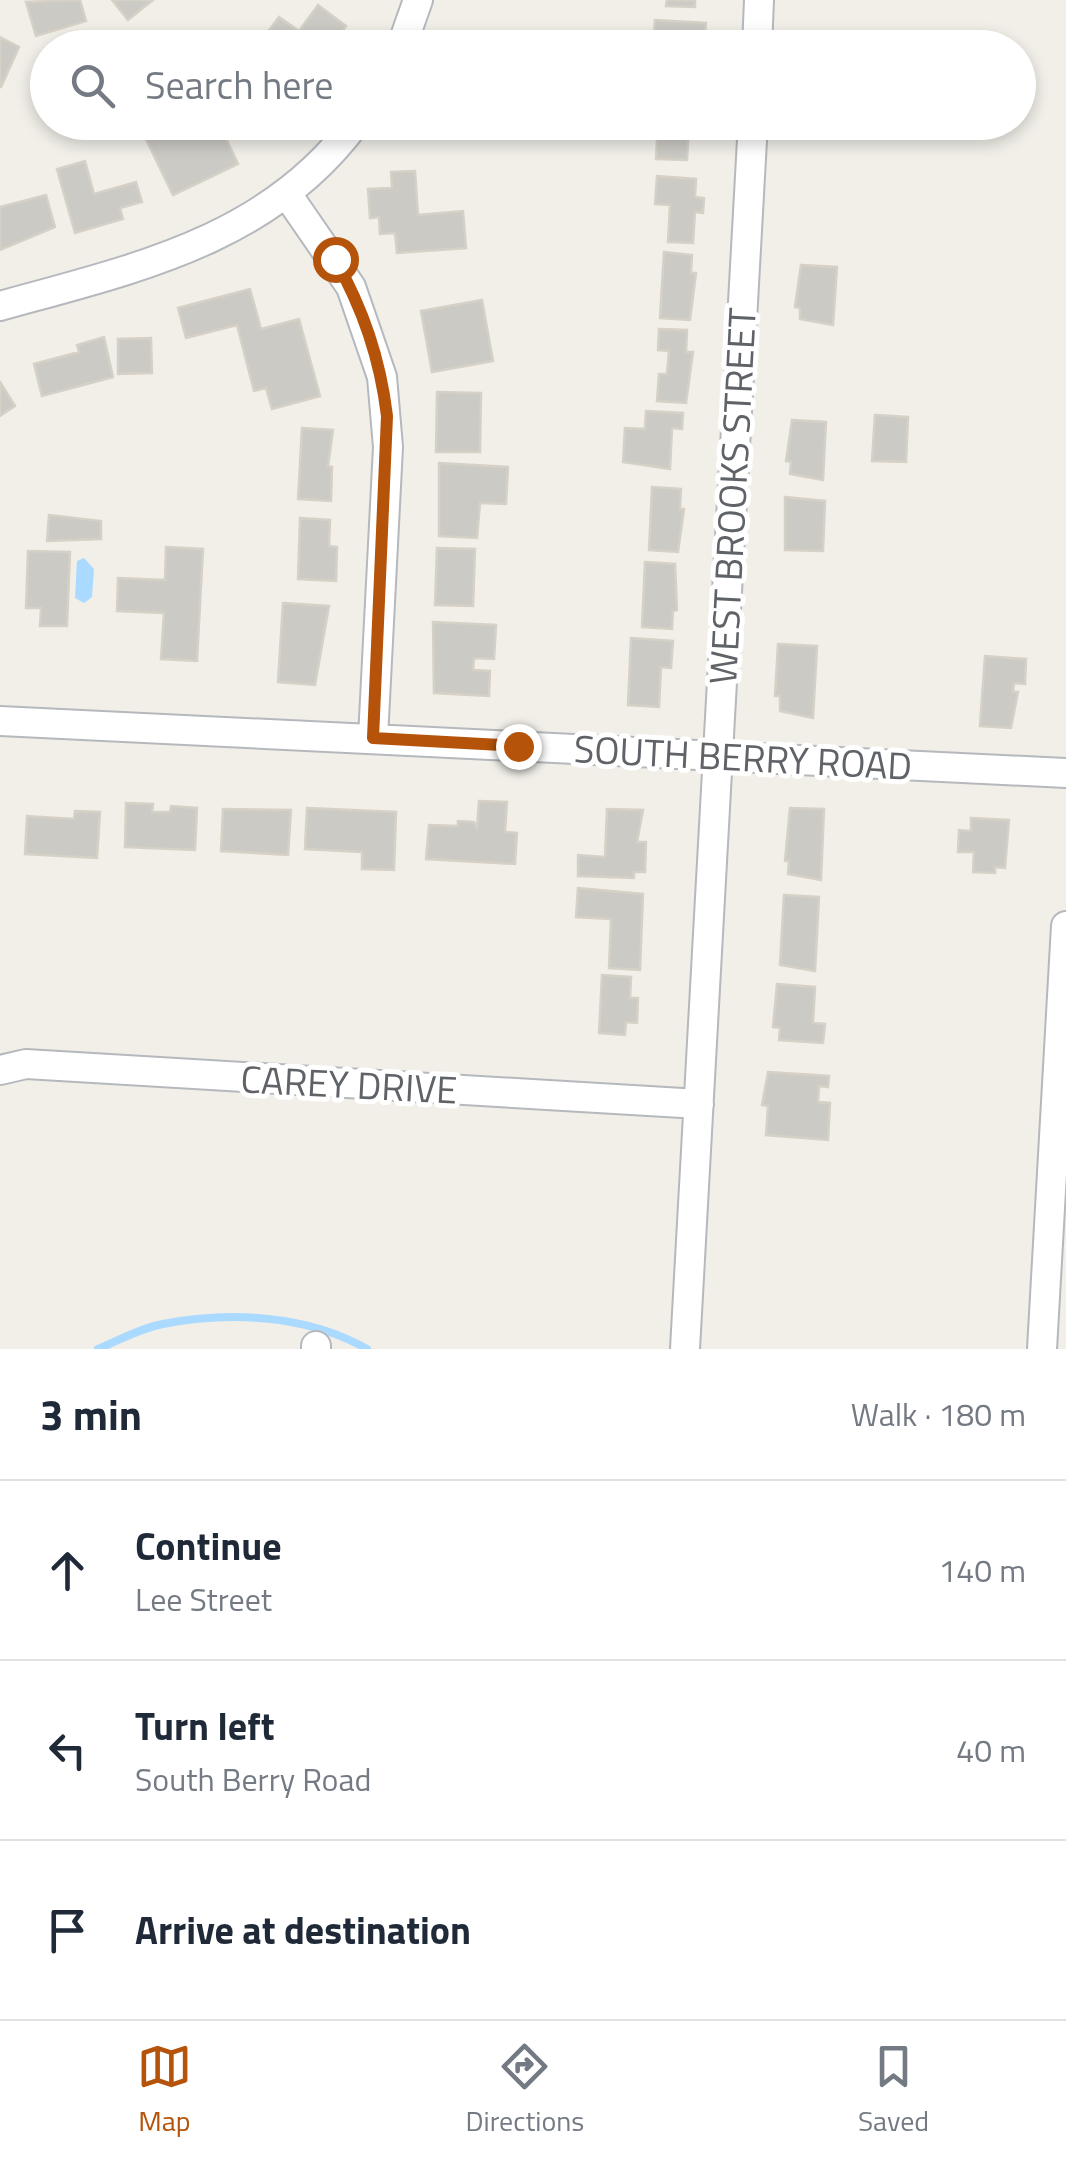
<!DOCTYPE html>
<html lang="en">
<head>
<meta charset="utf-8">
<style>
	:root { --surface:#fff; --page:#f2f2f3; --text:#1f2937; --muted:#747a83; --line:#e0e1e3; --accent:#b45309 }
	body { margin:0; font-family:"Titillium Web",sans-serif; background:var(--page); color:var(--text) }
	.stop { position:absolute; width:30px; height:30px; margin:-22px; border:8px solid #b45309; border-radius:50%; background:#fff }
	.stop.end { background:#b45309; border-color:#fff; box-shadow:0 2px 10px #0008 }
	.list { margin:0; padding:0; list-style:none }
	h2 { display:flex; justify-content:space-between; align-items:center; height:130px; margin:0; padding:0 40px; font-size:42px }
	h2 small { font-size:32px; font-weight:400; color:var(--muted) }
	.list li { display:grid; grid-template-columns:65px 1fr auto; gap:30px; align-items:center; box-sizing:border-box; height:180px; padding:0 40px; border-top:2px solid var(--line) }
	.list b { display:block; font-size:38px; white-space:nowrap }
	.list p { margin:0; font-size:32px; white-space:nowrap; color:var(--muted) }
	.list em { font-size:32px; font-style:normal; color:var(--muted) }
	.icon { flex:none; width:55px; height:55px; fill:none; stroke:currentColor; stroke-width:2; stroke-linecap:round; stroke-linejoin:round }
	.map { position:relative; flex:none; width:1066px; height:1349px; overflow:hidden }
	.search { position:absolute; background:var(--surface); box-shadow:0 5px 15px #0003; left:30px; right:30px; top:30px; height:110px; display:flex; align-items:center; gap:25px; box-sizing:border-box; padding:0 35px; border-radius:55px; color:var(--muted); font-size:38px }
	.sheet { height:670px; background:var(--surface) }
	nav { display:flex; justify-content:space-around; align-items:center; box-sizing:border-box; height:140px; border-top:2px solid var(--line); background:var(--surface); font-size:28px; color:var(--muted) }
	nav a { display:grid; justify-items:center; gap:5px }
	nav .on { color:var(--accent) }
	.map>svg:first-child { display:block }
	.water { fill:#aadaff }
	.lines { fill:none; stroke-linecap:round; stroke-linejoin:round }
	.stream { stroke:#aadaff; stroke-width:8 }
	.building { fill:#cccac5; stroke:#d6d1c6; stroke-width:2.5 }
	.minor-casing { stroke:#b5b8bc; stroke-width:32 }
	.minor { stroke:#fff; stroke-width:28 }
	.route { stroke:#b45309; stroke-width:12 }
	.labels { text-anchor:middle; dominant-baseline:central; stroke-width:10; stroke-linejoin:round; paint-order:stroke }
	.street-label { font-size:38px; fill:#5f6368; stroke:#fff }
</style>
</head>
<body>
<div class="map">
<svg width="1066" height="1349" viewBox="0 0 1066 1349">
	<rect width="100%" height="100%" fill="#f1efe8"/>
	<path class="water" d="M 84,558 L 94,569 L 92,597 L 84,603 L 75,598 L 77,561 Z"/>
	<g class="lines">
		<path class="stream" d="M 98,1349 C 119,1340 141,1328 163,1324 C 230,1311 308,1315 367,1349"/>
	</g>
	<path class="building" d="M 80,0 L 86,21 L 36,36 L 26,2 Z
		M 112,0 L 153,0 L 128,20 Z
		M 667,0 L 695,0 L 695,7 L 666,6 Z
		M 318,5 L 346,26 L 331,48 L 258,45 L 279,17 L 299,31 Z
		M 655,20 L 706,23 L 704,45 L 710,48 L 653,48 Z
		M 0,37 L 19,47 L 1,87 L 0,87 Z
		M 169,122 L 187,122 L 194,137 L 219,124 L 238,164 L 173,195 L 144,135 Z
		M 658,122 L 689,122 L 687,160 L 656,159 Z
		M 85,161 L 94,194 L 136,182 L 142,202 L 120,208 L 123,219 L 75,233 L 57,169 Z
		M 415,171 L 418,215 L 463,211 L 466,248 L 397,253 L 395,233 L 380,234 L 379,217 L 370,218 L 368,189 L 392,188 L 391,172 Z
		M 657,176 L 696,179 L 695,197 L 704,198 L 703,213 L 695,212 L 693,243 L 668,242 L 670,205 L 655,204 Z
		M 46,195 L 55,227 L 0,250 L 0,207 Z
		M 664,252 L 692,255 L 691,273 L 696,273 L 690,320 L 660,318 Z
		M 801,265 L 837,267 L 833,325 L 800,319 L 800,308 L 795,307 Z
		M 250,289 L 261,329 L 299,319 L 320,396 L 272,409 L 266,388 L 254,391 L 237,325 L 186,338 L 178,308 Z
		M 482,300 L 493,361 L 432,372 L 421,311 Z
		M 659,329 L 687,330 L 686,352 L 693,352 L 686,403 L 657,401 L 659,374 L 667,374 L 669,351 L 658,350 Z
		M 104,337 L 113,377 L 42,396 L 34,364 L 79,352 L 77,345 Z
		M 151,338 L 152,373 L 118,374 L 118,339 Z
		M 0,382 L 15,406 L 0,416 Z
		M 437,392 L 481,393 L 480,452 L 436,452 Z
		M 646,411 L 683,413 L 682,429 L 672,428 L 670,469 L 623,462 L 625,428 L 645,429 Z
		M 875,415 L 908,417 L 906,462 L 872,461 Z
		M 792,420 L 826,422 L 823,480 L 790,474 L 791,462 L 786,461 Z
		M 302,428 L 333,430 L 328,466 L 332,467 L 331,501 L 298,499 Z
		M 439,463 L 508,467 L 506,504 L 480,503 L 477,538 L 439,536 Z
		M 652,487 L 681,489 L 680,509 L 684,509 L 678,552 L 649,550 Z
		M 785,497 L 825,501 L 823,551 L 785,550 Z
		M 49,515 L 101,521 L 101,539 L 47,541 Z
		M 300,518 L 330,520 L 329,546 L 337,547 L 336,581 L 298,579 Z
		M 166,547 L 203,549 L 197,661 L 161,659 L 164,613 L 117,611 L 118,578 L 165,580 Z
		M 437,548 L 475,549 L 473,606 L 435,605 Z
		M 28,551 L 70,552 L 67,626 L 40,626 L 41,608 L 26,608 Z
		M 645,562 L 675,564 L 677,610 L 673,611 L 672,629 L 642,627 Z
		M 283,603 L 329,606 L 315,685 L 278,682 Z
		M 433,622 L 496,625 L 494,659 L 474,658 L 473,670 L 490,671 L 489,696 L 434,693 Z
		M 631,638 L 673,641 L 671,668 L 661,667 L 659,707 L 628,705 Z
		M 778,644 L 817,646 L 813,718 L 780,711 L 780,696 L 775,696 Z
		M 985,656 L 1026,659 L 1025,684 L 1014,683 L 1013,692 L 1018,692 L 1011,728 L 980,726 Z
		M 479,801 L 507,802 L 505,832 L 517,833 L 515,864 L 426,859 L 429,825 L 458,826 L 458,821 L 474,822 L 477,828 Z
		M 126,803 L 153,804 L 152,812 L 170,812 L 171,806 L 197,808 L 195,850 L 125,847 Z
		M 307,808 L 396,812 L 394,870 L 362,869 L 362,852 L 305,849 Z
		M 790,808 L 824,809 L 821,880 L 788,874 L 789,861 L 785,861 Z
		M 223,809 L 291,810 L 288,855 L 221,851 Z
		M 607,809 L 643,810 L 637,842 L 646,842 L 645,872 L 634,872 L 634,878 L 578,876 L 578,855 L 605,857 Z
		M 75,811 L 100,812 L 97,858 L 25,854 L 27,816 L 74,819 Z
		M 971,818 L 1009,820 L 1005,868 L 995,867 L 995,873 L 973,872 L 974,852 L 958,852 L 959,830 L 971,831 Z
		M 578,888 L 643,894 L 640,970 L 609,968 L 611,919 L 576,917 Z
		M 784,895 L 819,897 L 815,971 L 780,965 Z
		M 602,975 L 631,977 L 630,998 L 638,998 L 637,1023 L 626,1022 L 625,1035 L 599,1033 Z
		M 777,984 L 815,987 L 813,1023 L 825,1024 L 823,1043 L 779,1040 L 780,1028 L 773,1027 Z
		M 768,1072 L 829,1076 L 828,1087 L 819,1086 L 818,1102 L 830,1103 L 828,1140 L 766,1135 L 768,1106 L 762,1105 Z"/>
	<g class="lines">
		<defs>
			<path id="minor" d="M 401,48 L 418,0
				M 757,48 L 759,0
				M 287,194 L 351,287 L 382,377 L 388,447 L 373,738
				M 0,306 C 133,269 269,241 356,122
				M 0,721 L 1066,773
				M 0,1070 L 26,1064 L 699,1104
				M 316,1349 L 316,1346
				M 685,1349 L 753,122
				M 1042,1349 L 1066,926"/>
		</defs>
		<use href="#minor" class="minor-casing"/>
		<use href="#minor" class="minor"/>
	</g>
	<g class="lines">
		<path class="route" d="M 335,259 C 363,309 380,358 387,416 L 373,738 L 518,746"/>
	</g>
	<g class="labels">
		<g class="street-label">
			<text transform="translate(732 496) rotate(-87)">WEST BROOKS STREET</text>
			<text transform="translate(743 757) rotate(3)">SOUTH BERRY ROAD</text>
			<text transform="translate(349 1084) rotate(3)">CAREY DRIVE</text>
		</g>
	</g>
</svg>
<div class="stop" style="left:335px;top:259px"></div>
<div class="stop end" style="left:518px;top:746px"></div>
<div class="search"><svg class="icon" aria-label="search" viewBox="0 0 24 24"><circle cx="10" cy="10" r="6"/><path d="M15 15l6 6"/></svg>Search here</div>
</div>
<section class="sheet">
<h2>3 min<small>Walk · 180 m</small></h2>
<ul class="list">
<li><svg class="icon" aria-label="ahead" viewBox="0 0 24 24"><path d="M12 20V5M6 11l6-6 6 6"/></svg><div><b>Continue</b><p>Lee Street</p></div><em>140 m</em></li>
<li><svg class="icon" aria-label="left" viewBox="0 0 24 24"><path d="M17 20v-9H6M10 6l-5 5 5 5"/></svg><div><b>Turn left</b><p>South Berry Road</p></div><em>40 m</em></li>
<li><svg class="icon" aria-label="arrive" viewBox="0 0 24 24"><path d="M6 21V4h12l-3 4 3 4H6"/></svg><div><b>Arrive at destination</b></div></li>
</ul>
</section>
<nav>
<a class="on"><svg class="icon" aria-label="map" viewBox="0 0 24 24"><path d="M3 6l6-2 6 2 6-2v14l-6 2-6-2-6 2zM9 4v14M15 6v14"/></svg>Map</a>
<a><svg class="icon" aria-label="directions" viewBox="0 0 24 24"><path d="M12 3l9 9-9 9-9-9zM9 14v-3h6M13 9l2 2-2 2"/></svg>Directions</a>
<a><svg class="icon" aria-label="saved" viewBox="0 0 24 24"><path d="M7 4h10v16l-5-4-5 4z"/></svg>Saved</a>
</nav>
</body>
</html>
